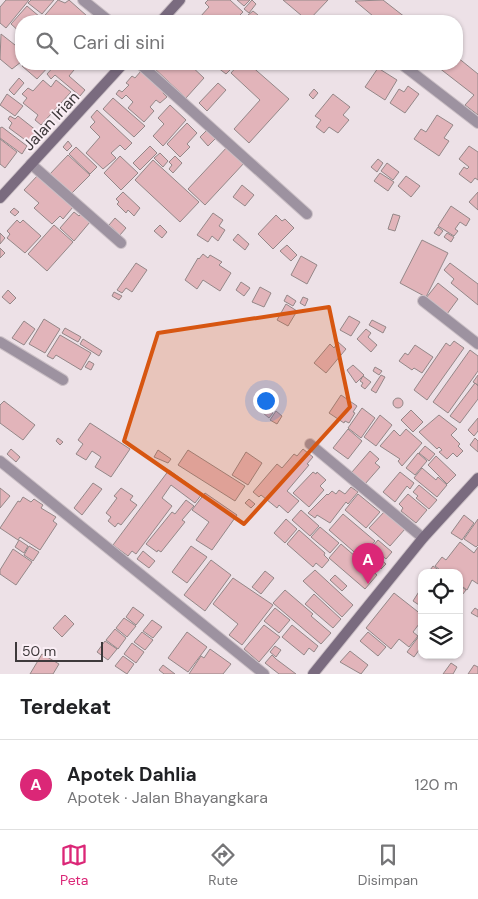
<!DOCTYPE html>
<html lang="id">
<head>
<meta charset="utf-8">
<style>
	:root { --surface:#fff; --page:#f2f2f2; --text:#202124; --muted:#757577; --line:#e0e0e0; --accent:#db2777 }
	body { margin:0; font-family:"DM Sans",sans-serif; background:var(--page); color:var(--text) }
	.controls { position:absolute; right:15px; bottom:15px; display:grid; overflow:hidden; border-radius:10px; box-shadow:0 1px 4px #0004 }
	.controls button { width:45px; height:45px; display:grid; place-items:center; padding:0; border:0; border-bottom:1px solid var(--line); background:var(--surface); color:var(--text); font:25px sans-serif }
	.scale { position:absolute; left:15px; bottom:12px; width:88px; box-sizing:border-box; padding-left:5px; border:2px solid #3e393b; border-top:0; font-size:14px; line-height:18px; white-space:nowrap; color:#3e393b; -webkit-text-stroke:4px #faeef5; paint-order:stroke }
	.you { position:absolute; left:265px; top:400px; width:18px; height:18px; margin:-12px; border:4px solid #fff; border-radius:50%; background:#1a73e8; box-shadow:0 0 0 8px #1a73e833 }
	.badge { display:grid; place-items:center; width:32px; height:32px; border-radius:50%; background:var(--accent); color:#fff; font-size:16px; font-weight:700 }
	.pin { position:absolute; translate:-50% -41px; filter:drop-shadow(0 1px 2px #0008) }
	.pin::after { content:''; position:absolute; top:26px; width:18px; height:15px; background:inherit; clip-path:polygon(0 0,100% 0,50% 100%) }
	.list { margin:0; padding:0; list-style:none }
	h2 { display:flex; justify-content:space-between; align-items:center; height:65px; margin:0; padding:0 20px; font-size:21px }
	h2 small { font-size:16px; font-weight:400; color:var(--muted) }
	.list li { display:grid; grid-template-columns:32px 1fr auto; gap:15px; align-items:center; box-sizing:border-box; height:90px; padding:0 20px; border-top:1px solid var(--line) }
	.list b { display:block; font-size:19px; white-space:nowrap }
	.list p { margin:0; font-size:16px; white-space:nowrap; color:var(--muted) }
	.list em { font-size:16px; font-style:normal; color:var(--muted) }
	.icon { flex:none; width:28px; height:28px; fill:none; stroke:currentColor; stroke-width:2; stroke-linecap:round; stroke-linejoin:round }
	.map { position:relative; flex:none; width:478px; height:674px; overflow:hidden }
	.search { position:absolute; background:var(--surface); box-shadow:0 1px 4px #0004; left:15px; right:15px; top:15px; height:55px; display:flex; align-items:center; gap:12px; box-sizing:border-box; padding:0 18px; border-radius:20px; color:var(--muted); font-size:19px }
	.sheet { height:155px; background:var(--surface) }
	nav { display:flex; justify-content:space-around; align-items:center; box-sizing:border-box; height:70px; border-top:1px solid var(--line); background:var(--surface); font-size:14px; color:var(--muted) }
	nav a { display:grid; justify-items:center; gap:2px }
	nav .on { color:var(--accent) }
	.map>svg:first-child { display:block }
	.building { fill:#e2b4ba; stroke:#948788 }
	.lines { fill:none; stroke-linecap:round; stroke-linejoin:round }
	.minor-casing { stroke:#cabfc5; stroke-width:12 }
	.secondary-casing { stroke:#cabfc5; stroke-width:12 }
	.minor { stroke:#9d92a0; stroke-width:10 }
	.secondary { stroke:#7a6b7f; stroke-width:10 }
	.marked { fill:#d75611; fill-opacity:0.2; stroke:#d75611; stroke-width:4; stroke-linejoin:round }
	.labels { text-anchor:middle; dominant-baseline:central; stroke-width:4; stroke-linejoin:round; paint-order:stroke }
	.street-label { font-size:16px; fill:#3e393b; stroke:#faeef5 }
</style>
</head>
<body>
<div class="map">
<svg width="478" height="674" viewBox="0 0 478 674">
	<rect width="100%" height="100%" fill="#ede1e7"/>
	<path class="building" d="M 6,0 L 29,0 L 6,28 L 0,23 L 0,7 Z
		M 31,0 L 54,0 L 42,14 L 28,3 Z
		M 58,0 L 65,3 L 69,0 L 87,16 L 83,21 L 40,21 Z
		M 208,0 L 230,0 L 243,12 L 234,21 L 204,21 L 200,17 L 209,7 L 205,3 Z
		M 237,0 L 250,0 L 244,6 Z
		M 252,0 L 256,4 L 249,13 L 244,9 Z
		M 283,0 L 328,0 L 308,21 Z
		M 383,0 L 410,21 L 379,21 L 355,1 Z
		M 27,6 L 40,17 L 36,21 L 21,21 L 21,33 L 11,24 Z
		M 253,11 L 258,15 L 253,20 L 248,15 Z
		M 1,34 L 15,45 L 18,41 L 21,44 L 18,53 L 21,55 L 21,62 L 12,69 L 0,59 Z
		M 457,57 L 478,74 L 478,115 L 465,105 L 474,95 L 434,64 L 457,64 Z
		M 24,64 L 51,64 L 37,79 L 22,66 Z
		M 56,64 L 68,64 L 74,70 L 69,76 L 85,90 L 80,96 L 55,75 L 51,79 L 47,74 Z
		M 158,64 L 189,64 L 204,78 L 186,98 L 154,68 Z
		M 213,64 L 236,64 L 226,74 Z
		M 239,64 L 249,64 L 289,99 L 249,143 L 234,129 L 260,100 L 231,73 Z
		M 378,68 L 397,80 L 385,100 L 365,87 Z
		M 141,71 L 164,91 L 163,93 L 167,97 L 160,103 L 156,100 L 150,107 L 154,111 L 144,122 L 128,108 L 133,102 L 126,95 L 122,99 L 116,94 L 119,90 L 122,92 L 129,85 L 126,83 L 132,76 L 135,78 Z
		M 19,78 L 24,83 L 14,95 L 9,90 Z
		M 43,80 L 51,87 L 56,80 L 71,92 L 41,125 L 35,120 L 38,115 L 23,103 L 27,98 L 22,94 L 28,88 L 33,91 Z
		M 218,83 L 226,90 L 207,111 L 199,103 Z
		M 408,86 L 419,94 L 405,113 L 390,103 L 399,89 L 404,92 Z
		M 314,89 L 318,93 L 313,99 L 309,95 Z
		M 7,94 L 23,106 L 15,116 L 0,105 Z
		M 333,94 L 350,107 L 343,115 L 349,120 L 338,133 L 329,127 L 324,133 L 316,127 L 321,120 L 315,116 Z
		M 113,98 L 145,126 L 134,137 L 103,109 Z
		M 170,105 L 186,120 L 163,146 L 153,136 L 164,124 L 158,118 Z
		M 97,110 L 132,143 L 125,150 L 120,145 L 111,153 L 116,158 L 103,169 L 86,153 L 100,137 L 90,127 L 95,122 L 91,117 Z
		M 437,115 L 453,125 L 444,138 L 449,141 L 439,156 L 414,139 L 421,129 L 426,132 Z
		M 10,116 L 15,119 L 18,116 L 37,131 L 28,142 L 9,128 L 12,123 L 8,119 Z
		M 187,123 L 197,133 L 187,144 L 190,147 L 180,157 L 167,144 Z
		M 2,127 L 27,146 L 22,154 L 0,138 L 0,128 Z
		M 207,130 L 216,138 L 208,146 L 200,137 Z
		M 0,139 L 17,152 L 5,168 L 0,164 Z
		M 68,141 L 72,146 L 67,151 L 63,147 Z
		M 150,146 L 157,153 L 140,170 L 133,163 Z
		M 228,146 L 245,162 L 205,205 L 188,189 Z
		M 469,146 L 478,152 L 478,180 L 475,178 L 471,183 L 459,174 L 464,167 L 467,169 L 469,167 L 459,159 Z
		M 76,147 L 97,167 L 90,174 L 69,154 Z
		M 160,153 L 168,161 L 163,167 L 154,158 Z
		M 68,155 L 90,175 L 71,194 L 49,175 Z
		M 120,156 L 138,173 L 121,190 L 104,173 Z
		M 175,156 L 182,163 L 173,173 L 169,169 L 172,165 L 169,162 Z
		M 378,159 L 383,163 L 377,172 L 371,167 Z
		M 153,160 L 199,202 L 180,222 L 135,180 Z
		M 387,163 L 399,172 L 393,180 L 381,171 Z
		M 380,173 L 394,182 L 388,191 L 374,181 Z
		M 38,175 L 73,207 L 63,219 L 60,216 L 52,224 L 34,208 L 39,203 L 24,190 Z
		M 406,176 L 420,186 L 411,197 L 398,186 Z
		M 242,185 L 254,195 L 245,206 L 233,197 Z
		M 123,192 L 140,208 L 134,216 L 128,210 L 126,213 L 117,204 L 119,202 L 116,199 Z
		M 478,192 L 478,210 L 469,202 Z
		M 451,206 L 470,219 L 466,226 L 460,222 L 455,229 L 458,231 L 454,236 L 438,226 Z
		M 14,208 L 19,212 L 15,216 L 10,212 Z
		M 74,212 L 79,216 L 81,214 L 90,222 L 74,241 L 60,228 Z
		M 213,213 L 223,220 L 219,226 L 225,230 L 218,241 L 212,236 L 208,242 L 197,235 Z
		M 393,214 L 400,216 L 395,231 L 388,229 Z
		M 276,215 L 282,221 L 285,219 L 294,228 L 273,249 L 258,234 Z
		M 115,218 L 126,228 L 120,235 L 109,225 Z
		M 17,220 L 20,223 L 23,220 L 41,236 L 25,253 L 7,238 L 10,234 L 7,231 Z
		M 54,225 L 73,242 L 47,271 L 28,254 Z
		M 160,225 L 167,232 L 162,238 L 154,231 Z
		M 438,227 L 443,231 L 439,236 L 434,233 Z
		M 0,233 L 5,238 L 0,244 Z
		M 447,233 L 454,237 L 451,242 L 444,237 Z
		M 238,234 L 249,244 L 245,250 L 233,240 Z
		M 422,240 L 448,253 L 426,297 L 400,283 Z
		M 287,245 L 297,255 L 291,261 L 280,251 Z
		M 0,248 L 5,253 L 0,258 Z
		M 203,254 L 208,258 L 210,255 L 222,262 L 219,265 L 231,273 L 220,291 L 203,280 L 197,289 L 185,280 L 198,258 L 199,259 Z
		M 301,256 L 317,265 L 307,284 L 291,275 Z
		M 136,263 L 147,270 L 132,292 L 126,288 L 122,293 L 117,290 Z
		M 450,263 L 478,284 L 478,305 L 451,283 L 454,279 L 444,270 Z
		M 241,282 L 250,288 L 244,296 L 236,290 Z
		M 438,283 L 458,299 L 447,314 L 426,298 Z
		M 260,287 L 271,293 L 264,307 L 252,302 Z
		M 8,290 L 16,298 L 10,304 L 2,297 Z
		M 114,292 L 122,296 L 119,300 L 112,296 Z
		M 287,295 L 296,301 L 293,306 L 284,301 Z
		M 303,297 L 308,299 L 305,306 L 300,303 Z
		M 286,304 L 297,311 L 288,326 L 277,320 Z
		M 349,316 L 360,322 L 351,336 L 340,330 Z
		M 44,319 L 60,329 L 45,353 L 29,344 Z
		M 372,320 L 386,327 L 383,333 L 369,325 Z
		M 24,321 L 35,329 L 24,345 L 12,338 Z
		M 65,328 L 81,337 L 78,342 L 62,333 Z
		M 366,329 L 371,333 L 368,337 L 377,345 L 371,352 L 357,339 Z
		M 60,335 L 91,353 L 81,370 L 56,355 L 53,359 L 47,356 Z
		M 83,339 L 102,351 L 99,356 L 80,344 Z
		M 454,341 L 464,348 L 427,400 L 414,390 L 446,343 L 450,346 Z
		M 338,342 L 346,349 L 326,373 L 314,363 L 330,344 L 334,348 Z
		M 415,345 L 433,357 L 422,373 L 414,368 L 412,370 L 399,361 L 405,353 L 408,355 Z
		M 470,350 L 478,356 L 478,371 L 448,413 L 433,402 Z
		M 89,361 L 94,364 L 91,370 L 85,367 Z
		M 353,365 L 364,375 L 356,383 L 347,370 Z
		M 375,367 L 382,371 L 379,375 L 373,371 Z
		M 381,375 L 385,377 L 376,393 L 371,390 Z
		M 478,375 L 478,385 L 473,382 Z
		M 363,376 L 371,382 L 365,389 L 361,386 L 363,383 L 360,381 Z
		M 475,383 L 478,386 L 478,399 L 460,423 L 450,416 Z
		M 341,395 L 357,406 L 353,412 L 355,413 L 349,423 L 345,421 L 344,423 L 329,413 Z
		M393 403a5 5 0 1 1 10 0a5 5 0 1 1-10 0Z
		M 4,401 L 35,425 L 23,440 L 0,423 L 0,405 Z
		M 267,408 L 273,413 L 269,418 L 263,413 Z
		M 362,408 L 375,418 L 361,438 L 348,428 Z
		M 411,410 L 423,422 L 413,432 L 401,420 Z
		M 276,411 L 282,416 L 277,424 L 270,420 Z
		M 380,415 L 392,425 L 376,446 L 364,437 Z
		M 439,415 L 457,429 L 451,435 L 460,444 L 458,446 L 463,451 L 457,457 L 453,453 L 447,459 L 439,452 L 442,450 L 439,447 L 437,449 L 419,432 Z
		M 478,418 L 478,431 L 474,436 L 468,430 Z
		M 90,423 L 130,449 L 111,477 L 95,467 L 101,457 L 92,451 L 86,460 L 76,454 L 83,444 L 78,440 Z
		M 348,429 L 362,441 L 348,459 L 333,448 Z
		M 406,429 L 422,443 L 402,466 L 398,461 L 400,459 L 380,446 L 394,430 L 400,436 Z
		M 58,438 L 63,442 L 60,445 L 56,441 Z
		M 475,438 L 478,441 L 478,452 L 470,445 Z
		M 425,446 L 435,454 L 429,461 L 419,453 Z
		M 11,449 L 20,457 L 16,462 L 7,454 Z
		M 303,449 L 313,457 L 307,464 L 309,465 L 287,491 L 299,501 L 288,513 L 279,505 L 277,508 L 261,495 L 259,497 L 253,492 L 277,464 L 282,468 L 294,454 L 297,456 Z
		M 158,450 L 171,459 L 168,463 L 154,457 Z
		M 188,450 L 245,486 L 235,501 L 178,465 Z
		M 370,451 L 379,459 L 375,463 L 380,467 L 365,484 L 352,472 Z
		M 246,452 L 262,463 L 248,485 L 232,475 Z
		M 418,453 L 427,461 L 415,475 L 406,468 Z
		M 436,456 L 456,475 L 447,484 L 428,465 Z
		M 422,468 L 436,480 L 438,477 L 447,485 L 437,497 L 414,478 Z
		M 169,470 L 202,494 L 195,503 L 171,485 L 162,498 L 172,506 L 136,554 L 132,551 L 128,556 L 113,545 Z
		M 313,472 L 316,474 L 317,472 L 326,480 L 320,486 L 324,490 L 309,507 L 293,493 Z
		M 400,472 L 414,483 L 410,489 L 407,486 L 395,502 L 383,492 Z
		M 93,483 L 102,489 L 82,515 L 74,508 Z
		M 419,485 L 437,500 L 429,509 L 416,498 L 418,496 L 413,492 Z
		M 351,487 L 358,492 L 348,504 L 346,502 L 330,523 L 317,515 L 315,518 L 308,513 L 327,494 L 328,495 L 332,491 L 336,494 L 339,490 L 345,494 Z
		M 0,488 L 10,496 L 0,508 Z
		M 121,488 L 133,496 L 130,500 L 137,505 L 121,525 L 118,523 L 115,527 L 108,521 L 111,517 L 106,513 L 117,498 L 114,496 Z
		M 205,493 L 237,515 L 212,550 L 196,540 L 209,522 L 192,510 Z
		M 358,494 L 380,512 L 366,528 L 345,510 Z
		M 408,494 L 427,510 L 416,523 L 401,511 L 403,508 L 399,504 Z
		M 23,497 L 31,502 L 34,499 L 43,505 L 41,508 L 56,517 L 53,521 L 57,524 L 40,550 L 20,537 L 18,540 L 0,528 L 18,501 L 20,502 Z
		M 249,499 L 255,504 L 251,508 L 245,503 Z
		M 186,500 L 194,506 L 182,520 L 185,522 L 161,552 L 158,550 L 157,552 L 146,544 L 172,512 L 175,514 Z
		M 301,510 L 319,526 L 310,536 L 292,520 Z
		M 385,511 L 405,529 L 390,546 L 369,528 Z
		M 343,514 L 375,541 L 361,558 L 329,530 Z
		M 464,515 L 474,523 L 462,540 L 451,533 Z
		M 286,519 L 297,529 L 285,543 L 274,533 Z
		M 478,519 L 478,545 L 476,547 L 464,539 Z
		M 320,527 L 339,543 L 330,553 L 311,537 Z
		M 299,530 L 325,553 L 324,555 L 329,560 L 322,568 L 316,563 L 313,567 L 287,544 Z
		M 19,540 L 28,546 L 24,553 L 15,547 Z
		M 378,540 L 392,552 L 386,559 L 372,547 Z
		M 460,542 L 474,553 L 478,547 L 478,584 L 472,580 L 467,590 L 459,584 L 459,573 L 444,573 L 435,566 L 442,557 L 446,560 Z
		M 341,544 L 377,575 L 365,589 L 329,558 Z
		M 29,546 L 39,552 L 33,561 L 24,555 Z
		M 191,546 L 207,557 L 187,583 L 172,572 Z
		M 13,549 L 32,562 L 16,585 L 0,574 L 0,570 Z
		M 370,550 L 386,564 L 381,569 L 377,565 L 375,567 L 364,557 Z
		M 143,551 L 155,561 L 149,568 L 137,559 Z
		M 211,560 L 231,575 L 205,611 L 184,595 Z
		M 433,566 L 443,573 L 428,573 Z
		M 315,570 L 353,605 L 342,617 L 303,581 Z
		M 265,571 L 274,578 L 261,594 L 252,587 Z
		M 335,575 L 347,586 L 342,591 L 330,580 Z
		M 233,578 L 273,605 L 242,645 L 229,635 L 238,624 L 213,604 Z
		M 459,585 L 466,590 L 459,599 Z
		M 285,590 L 313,614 L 311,616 L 331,633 L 321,644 L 273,603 Z
		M 420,590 L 422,591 L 422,607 L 413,601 Z
		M 394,593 L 422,615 L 422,620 L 413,632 L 418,636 L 409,647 L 399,639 L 391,649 L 366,628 Z
		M 314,594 L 341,619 L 333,628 L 305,604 Z
		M 133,607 L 144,615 L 136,625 L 126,617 Z
		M 275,608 L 290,620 L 279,633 L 264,621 Z
		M 475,608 L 478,610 L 478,617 L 471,613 Z
		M 65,615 L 74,624 L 62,637 L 53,628 Z
		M 124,618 L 136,626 L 127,637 L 116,628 Z
		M 152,620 L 162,627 L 153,638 L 143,631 Z
		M 264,625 L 280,637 L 259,662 L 244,649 Z
		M 292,625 L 318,646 L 314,652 L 309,648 L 304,655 L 282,637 Z
		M 115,629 L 126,638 L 118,649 L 106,640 Z
		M 142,632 L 153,640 L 145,650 L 134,642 Z
		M 187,632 L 207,647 L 188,672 L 168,658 Z
		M 368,632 L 386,647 L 378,656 L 360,641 Z
		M 419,636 L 422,637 L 422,646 L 414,657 L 407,652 Z
		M 105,641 L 117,649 L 108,660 L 97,652 Z
		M 132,643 L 144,652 L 136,663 L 124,654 Z
		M 275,646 L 281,650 L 276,657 L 270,652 Z
		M 210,649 L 231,664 L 223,674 L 189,674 L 201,656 L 204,658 Z
		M 350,651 L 368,665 L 361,674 L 340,662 Z
		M 42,654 L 59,664 L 53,674 L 30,674 Z
		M 272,655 L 276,659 L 296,674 L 279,674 L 265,663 Z
		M 123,656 L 134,664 L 127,674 L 115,666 Z
		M 451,663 L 457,667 L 453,674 L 443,674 Z
		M 163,665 L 175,674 L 164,674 L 159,670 Z
		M 474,665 L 478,667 L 478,674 L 468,674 Z"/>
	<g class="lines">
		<defs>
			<path id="minor" d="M 83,0 L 109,21
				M 140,64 L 307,214
				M 404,66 L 478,123
				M 31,164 L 121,243
				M 423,301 L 478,344
				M 0,342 L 63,380
				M 310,444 L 423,538
				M 0,461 L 264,674"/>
			<path id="secondary" d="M 161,21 L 180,0
				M 0,198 L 123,64
				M 313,674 L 423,538 L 478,478"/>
		</defs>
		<use href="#minor" class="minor-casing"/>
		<use href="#secondary" class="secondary-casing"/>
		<use href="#minor" class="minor"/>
		<use href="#secondary" class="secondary"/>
	</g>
	<path class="marked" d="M 329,307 L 350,407 L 244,524 L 124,441 L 158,333 Z"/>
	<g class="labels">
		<g class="street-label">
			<text transform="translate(51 121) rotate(-47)">Jalan Irian</text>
		</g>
	</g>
</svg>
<div class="controls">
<button><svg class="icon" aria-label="locate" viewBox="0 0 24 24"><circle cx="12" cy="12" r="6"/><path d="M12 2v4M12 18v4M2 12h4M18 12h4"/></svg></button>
<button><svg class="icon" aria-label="layers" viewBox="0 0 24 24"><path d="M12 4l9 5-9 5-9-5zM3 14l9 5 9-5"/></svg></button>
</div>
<div class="scale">50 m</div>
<div class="you"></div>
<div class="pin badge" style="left:368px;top:584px">A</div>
<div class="search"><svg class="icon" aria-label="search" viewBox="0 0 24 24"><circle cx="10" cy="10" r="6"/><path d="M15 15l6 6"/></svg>Cari di sini</div>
</div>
<section class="sheet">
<h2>Terdekat<small></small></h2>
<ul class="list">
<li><span class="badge">A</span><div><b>Apotek Dahlia</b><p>Apotek · Jalan Bhayangkara</p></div><em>120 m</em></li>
</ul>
</section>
<nav>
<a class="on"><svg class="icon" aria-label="map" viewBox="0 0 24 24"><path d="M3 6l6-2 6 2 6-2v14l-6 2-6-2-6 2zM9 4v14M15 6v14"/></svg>Peta</a>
<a><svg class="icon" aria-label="directions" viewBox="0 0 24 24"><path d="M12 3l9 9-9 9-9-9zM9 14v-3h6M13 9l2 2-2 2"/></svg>Rute</a>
<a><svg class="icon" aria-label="saved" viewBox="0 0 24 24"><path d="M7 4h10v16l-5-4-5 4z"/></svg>Disimpan</a>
</nav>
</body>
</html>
